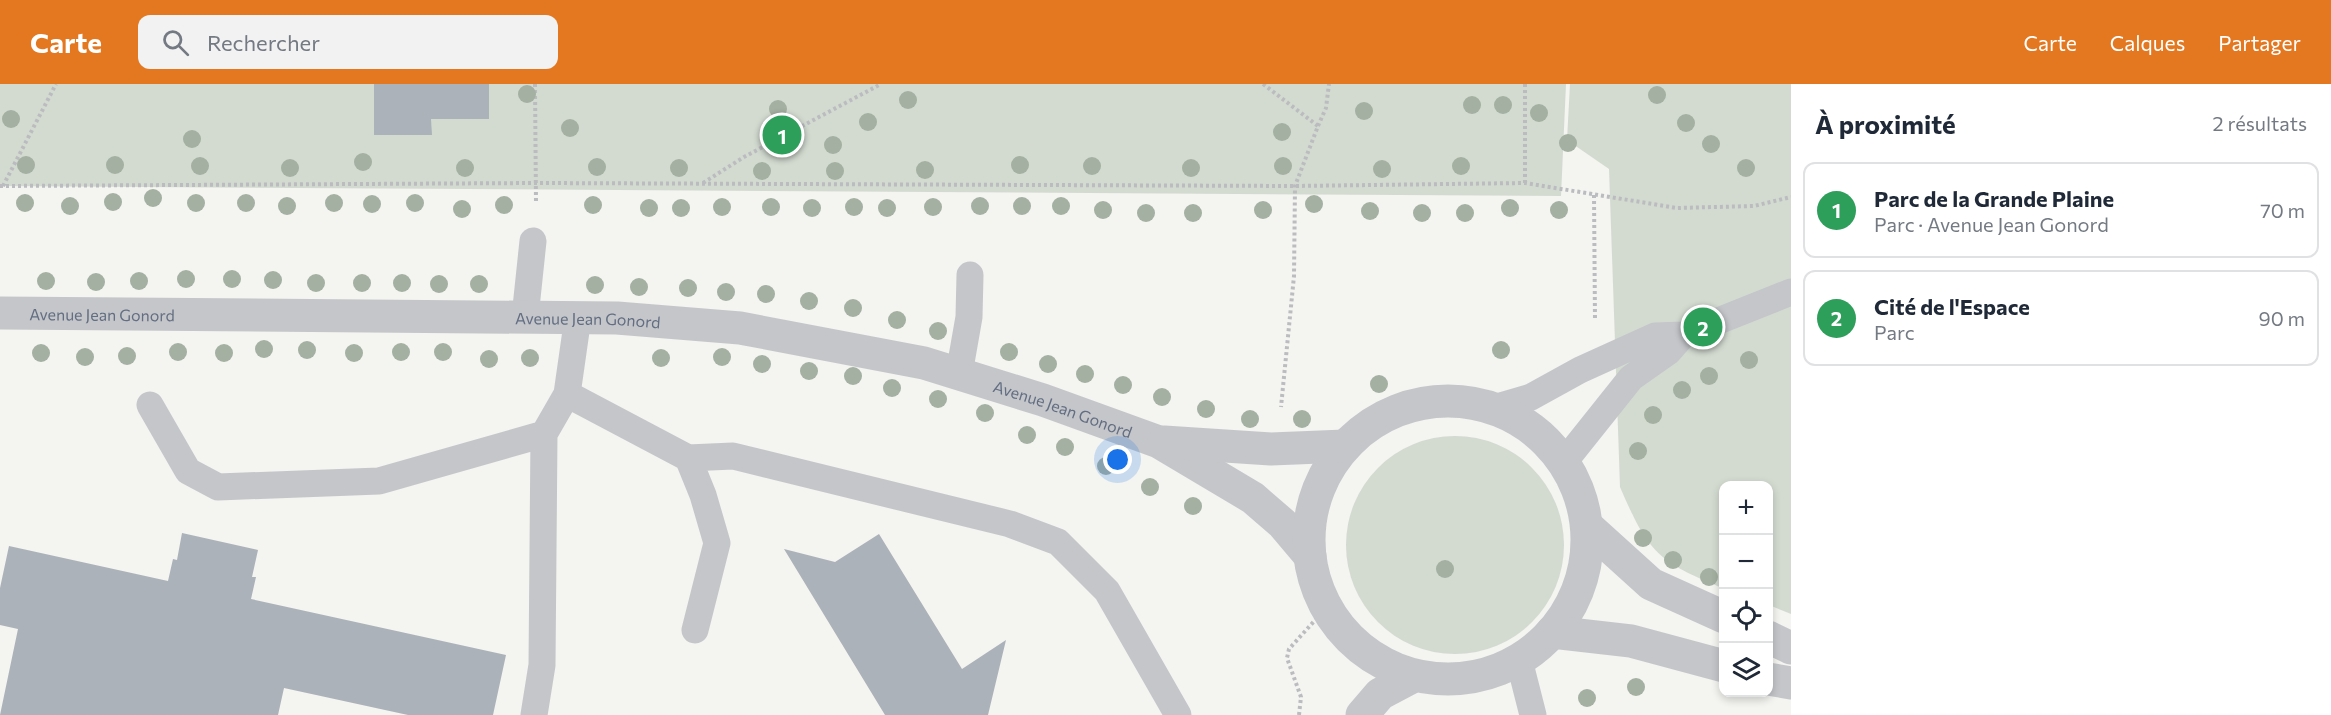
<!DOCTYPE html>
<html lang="fr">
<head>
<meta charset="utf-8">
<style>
	:root { --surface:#fff; --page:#f2f2f3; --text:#1f2937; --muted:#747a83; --line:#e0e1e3; --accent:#e37821 }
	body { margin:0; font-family:Commissioner,sans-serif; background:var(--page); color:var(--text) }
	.controls { position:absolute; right:18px; bottom:18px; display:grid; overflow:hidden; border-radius:12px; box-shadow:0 3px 9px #0003 }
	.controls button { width:54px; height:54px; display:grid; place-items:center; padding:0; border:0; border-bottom:2px solid var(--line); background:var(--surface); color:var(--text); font:30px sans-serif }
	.you { position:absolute; left:1118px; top:376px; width:21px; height:21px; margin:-15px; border:4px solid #fff; border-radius:50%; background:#1a73e8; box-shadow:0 0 0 9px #1a73e833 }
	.badge { display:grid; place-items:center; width:39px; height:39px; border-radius:50%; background:var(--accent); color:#fff; font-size:20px; font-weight:700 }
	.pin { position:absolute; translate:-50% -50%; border:3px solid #fff; box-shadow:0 2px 6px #0006 }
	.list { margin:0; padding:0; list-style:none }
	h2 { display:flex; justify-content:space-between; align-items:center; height:78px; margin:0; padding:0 24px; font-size:26px }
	h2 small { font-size:20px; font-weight:400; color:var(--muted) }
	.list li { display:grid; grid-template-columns:39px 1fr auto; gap:18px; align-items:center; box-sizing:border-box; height:96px; margin:0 12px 12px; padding:0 12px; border:2px solid var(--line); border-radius:12px }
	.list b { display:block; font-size:22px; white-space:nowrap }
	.list p { margin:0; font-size:20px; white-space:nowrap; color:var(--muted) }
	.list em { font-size:20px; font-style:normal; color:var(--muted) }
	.icon { flex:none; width:33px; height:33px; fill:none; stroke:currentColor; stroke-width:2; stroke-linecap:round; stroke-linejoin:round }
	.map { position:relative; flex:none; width:1791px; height:631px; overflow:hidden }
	header { display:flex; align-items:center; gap:36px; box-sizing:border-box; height:84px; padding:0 30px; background:var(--accent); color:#fff }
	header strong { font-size:28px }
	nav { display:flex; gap:33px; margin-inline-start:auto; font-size:21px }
	.search { width:420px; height:54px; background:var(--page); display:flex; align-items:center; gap:15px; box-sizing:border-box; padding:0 21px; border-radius:12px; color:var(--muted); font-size:22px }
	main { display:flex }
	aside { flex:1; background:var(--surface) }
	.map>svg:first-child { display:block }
	.green { fill:#d3dbd1 }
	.building { fill:#acb2b9 }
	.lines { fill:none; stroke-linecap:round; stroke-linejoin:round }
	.path { stroke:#bbbcbf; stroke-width:4; stroke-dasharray:3 3; stroke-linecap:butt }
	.service { stroke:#c4c6ca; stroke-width:27 }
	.minor { stroke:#c4c6ca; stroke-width:33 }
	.tertiary { stroke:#c4c6ca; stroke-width:33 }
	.tree { fill:#a4b0a2 }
	.labels { text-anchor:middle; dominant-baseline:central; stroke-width:6; stroke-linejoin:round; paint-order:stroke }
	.street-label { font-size:16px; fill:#636e82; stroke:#fff }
</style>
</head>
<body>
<header>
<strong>Carte</strong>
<div class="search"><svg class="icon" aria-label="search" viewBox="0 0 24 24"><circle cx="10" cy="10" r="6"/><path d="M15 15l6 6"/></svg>Rechercher</div>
<nav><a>Carte</a><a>Calques</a><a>Partager</a></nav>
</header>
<main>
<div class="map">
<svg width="1791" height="631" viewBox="0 0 1791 631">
	<rect width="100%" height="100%" fill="#f4f4f0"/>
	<path class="green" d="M 0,0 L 1566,0 L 1561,112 L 0,102 Z
		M 1570,0 L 1791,0 L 1791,530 L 1769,521 L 1768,402 L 1724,402 L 1723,504 C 1658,478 1648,468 1620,403 L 1609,85 L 1567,56 Z
		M1346 461a109 109 0 1 1 218 0a109 109 0 1 1-218 0Z"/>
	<path class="building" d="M 374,0 L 489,0 L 489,35 L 431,35 L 432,51 L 374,51 Z
		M 182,449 L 258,466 L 252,493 L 256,493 L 251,515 L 506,571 L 493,631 L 408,631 L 284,604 L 278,631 L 0,631 L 18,545 L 0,541 L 0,504 L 9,462 L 168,497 L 173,475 L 177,476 Z
		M 879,450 L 962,585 L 1006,556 L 988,631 L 885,631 L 784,465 L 835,478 Z"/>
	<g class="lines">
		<path class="path" d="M 535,0 L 536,119
			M 1263,0 L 1318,42 L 1295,102 L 1294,192 L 1281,323
			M 1525,0 L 1525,99
			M 1318,42 L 1326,24 L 1329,0
			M 703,99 L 744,73 L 881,0
			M 0,102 L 536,99 L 1295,102 L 1525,99 L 1677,124 L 1754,122 L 1791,113
			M 3,102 L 56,0
			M 1594,111 L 1595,236
			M 1299,631 L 1301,613 L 1287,574 L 1289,565 L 1326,524"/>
		<path class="service" d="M 525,233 L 533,157
			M 959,290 L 969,233 L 970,191
			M 567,310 L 688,374 L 703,411 L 717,459 L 695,546
			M 150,321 L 188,387 L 218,403 L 379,397 L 544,350 L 567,310 L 578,233
			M 1494,324 L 1531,313 L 1580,286 L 1655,252 L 1683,251 L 1791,208
			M 688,374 L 733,372 L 1010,440 L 1058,458 L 1107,507 L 1178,631
			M 1564,378 L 1631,294 L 1668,268 L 1683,251
			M 1519,576 L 1533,631
			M 534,631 L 542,581 L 544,350"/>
		<path class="minor" d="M 1362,631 L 1380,610 L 1414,592"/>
		<g class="tertiary">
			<path id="s1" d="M 0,229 L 617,234 L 740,244 L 924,279 L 1043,316 L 1159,358 L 1253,414 L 1283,440 L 1310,472"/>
			<circle cx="1448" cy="456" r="139"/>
			<path d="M 1164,358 L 1271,365 L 1345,362"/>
			<path d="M 1588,443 L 1651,500 L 1724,533"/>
			<path d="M 1552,548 L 1631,557 L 1724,582"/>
			<path d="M 1768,553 L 1791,564"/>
			<path d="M 1768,595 L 1791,599"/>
		</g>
	</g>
	<g class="tree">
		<circle cx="527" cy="10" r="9"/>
		<circle cx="1657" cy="11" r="9"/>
		<circle cx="908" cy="16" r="9"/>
		<circle cx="1472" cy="21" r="9"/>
		<circle cx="1503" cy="21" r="9"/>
		<circle cx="778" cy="25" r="9"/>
		<circle cx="1364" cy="27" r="9"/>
		<circle cx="1539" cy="29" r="9"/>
		<circle cx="11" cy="35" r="9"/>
		<circle cx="868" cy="38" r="9"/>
		<circle cx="1686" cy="39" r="9"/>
		<circle cx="570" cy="44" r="9"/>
		<circle cx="1282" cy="48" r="9"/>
		<circle cx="192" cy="55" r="9"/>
		<circle cx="1568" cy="59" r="9"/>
		<circle cx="1711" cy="60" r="9"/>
		<circle cx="833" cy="61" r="9"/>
		<circle cx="363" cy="78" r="9"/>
		<circle cx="26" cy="81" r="9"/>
		<circle cx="115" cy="81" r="9"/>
		<circle cx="1020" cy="81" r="9"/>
		<circle cx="200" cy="82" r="9"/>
		<circle cx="1092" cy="82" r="9"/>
		<circle cx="1283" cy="82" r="9"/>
		<circle cx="1461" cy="82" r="9"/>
		<circle cx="597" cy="83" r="9"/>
		<circle cx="290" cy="84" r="9"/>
		<circle cx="465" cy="84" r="9"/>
		<circle cx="679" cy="84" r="9"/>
		<circle cx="1191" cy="84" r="9"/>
		<circle cx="1746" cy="84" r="9"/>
		<circle cx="1382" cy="85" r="9"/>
		<circle cx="925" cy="86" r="9"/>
		<circle cx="762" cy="87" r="9"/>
		<circle cx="835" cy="87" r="9"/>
		<circle cx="153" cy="114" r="9"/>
		<circle cx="113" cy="118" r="9"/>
		<circle cx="25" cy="119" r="9"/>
		<circle cx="196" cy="119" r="9"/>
		<circle cx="246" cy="119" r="9"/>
		<circle cx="334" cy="119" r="9"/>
		<circle cx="415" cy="119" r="9"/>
		<circle cx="372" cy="120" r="9"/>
		<circle cx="1314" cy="120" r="9"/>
		<circle cx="504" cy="121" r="9"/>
		<circle cx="593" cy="121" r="9"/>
		<circle cx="70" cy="122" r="9"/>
		<circle cx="287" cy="122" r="9"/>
		<circle cx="980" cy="122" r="9"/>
		<circle cx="1022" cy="122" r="9"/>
		<circle cx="1061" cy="122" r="9"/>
		<circle cx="722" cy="123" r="9"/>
		<circle cx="771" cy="123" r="9"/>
		<circle cx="854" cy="123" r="9"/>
		<circle cx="933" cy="123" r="9"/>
		<circle cx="649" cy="124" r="9"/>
		<circle cx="681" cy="124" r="9"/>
		<circle cx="812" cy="124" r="9"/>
		<circle cx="887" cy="124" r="9"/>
		<circle cx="1510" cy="124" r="9"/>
		<circle cx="462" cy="125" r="9"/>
		<circle cx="1103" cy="126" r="9"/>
		<circle cx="1263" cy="126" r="9"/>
		<circle cx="1559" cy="126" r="9"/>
		<circle cx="1370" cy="127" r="9"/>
		<circle cx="1146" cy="129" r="9"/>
		<circle cx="1193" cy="129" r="9"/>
		<circle cx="1422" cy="129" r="9"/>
		<circle cx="1465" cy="129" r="9"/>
		<circle cx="186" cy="195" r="9"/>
		<circle cx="232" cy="195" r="9"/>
		<circle cx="273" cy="196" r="9"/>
		<circle cx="46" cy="197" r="9"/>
		<circle cx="139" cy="197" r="9"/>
		<circle cx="96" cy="198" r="9"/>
		<circle cx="316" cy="199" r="9"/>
		<circle cx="362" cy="199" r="9"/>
		<circle cx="402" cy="199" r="9"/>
		<circle cx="439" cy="200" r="9"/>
		<circle cx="479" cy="200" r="9"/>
		<circle cx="595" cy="201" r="9"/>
		<circle cx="639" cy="203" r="9"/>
		<circle cx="688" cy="204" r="9"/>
		<circle cx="726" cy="208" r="9"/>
		<circle cx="766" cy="210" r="9"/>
		<circle cx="809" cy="217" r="9"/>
		<circle cx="853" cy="224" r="9"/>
		<circle cx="897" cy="236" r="9"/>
		<circle cx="938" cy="247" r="9"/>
		<circle cx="264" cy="265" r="9"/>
		<circle cx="307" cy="266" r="9"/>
		<circle cx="1501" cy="266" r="9"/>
		<circle cx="178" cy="268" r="9"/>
		<circle cx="401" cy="268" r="9"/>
		<circle cx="443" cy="268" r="9"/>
		<circle cx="1009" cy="268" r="9"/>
		<circle cx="41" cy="269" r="9"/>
		<circle cx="224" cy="269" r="9"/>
		<circle cx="354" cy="269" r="9"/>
		<circle cx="127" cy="272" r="9"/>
		<circle cx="85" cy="273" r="9"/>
		<circle cx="722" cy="273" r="9"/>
		<circle cx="530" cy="274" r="9"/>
		<circle cx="661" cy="274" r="9"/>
		<circle cx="489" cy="275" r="9"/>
		<circle cx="1749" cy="276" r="9"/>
		<circle cx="762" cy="280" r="9"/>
		<circle cx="1048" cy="280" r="9"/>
		<circle cx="809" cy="287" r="9"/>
		<circle cx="1085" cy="290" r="9"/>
		<circle cx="853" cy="292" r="9"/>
		<circle cx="1709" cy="292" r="9"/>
		<circle cx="1379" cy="300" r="9"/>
		<circle cx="1123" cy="301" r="9"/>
		<circle cx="892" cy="304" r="9"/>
		<circle cx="1682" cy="306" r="9"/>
		<circle cx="1162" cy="313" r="9"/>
		<circle cx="938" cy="315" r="9"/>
		<circle cx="1206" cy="325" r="9"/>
		<circle cx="985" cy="329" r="9"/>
		<circle cx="1653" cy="331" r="9"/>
		<circle cx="1250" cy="335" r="9"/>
		<circle cx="1302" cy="335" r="9"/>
		<circle cx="1027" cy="351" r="9"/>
		<circle cx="1065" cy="363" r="9"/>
		<circle cx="1638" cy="367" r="9"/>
		<circle cx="1106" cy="382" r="9"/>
		<circle cx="1150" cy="403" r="9"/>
		<circle cx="1193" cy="422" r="9"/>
		<circle cx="1643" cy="454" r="9"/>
		<circle cx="1673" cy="476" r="9"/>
		<circle cx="1445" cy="485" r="9"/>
		<circle cx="1709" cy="493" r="9"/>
		<circle cx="1636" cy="603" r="9"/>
		<circle cx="1587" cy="614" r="9"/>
	</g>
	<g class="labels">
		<g class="street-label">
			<text stroke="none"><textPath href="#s1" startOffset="102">Avenue Jean Gonord</textPath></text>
			<text stroke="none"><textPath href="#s1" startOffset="588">Avenue Jean Gonord</textPath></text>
			<text stroke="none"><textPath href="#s1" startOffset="1074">Avenue Jean Gonord</textPath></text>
		</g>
	</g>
</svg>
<div class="controls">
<button>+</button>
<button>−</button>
<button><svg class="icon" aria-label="locate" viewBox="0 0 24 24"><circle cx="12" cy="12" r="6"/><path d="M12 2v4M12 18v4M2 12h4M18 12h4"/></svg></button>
<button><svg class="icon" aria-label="layers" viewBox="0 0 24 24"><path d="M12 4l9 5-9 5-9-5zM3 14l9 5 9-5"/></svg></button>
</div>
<div class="you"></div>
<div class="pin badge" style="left:782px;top:51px;background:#2e9e5b">1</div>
<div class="pin badge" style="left:1703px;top:243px;background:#2e9e5b">2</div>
</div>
<aside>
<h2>À proximité<small>2 résultats</small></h2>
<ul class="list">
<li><span class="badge" style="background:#2e9e5b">1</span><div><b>Parc de la Grande Plaine</b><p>Parc · Avenue Jean Gonord</p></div><em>70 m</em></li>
<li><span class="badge" style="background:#2e9e5b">2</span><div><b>Cité de l'Espace</b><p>Parc</p></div><em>90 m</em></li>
</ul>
</aside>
</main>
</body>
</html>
